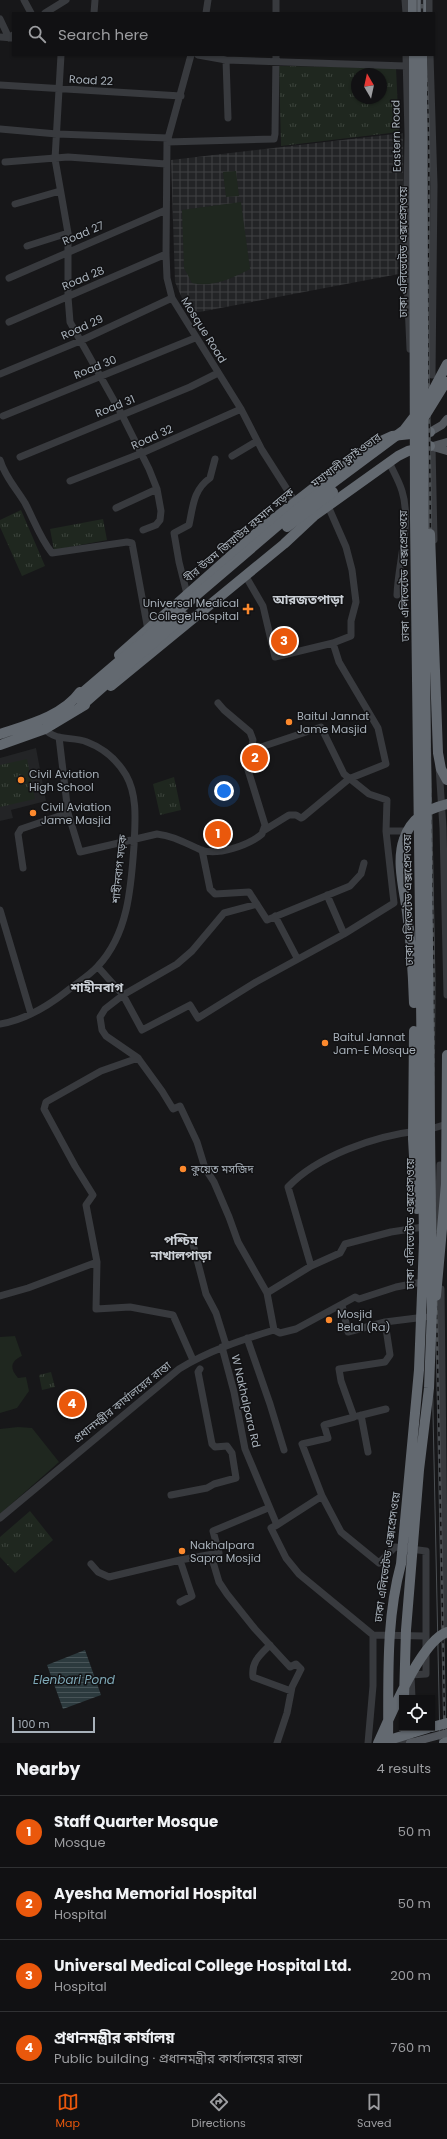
<!DOCTYPE html>
<html lang="en">
<head>
<meta charset="utf-8">
<style>
	:root { --surface:#111113; --page:#1e1f21; --text:#f1f3f6; --muted:#9c9da0; --line:#303133; --accent:#ea580c }
	body { margin:0; font-family:Poppins,"Noto Sans Bengali",sans-serif; background:var(--page); color:var(--text) }
	.controls { position:absolute; right:12px; bottom:12px; display:grid; overflow:hidden; border-radius:0px; box-shadow:0 1px 3px #0004 }
	.controls button { width:36px; height:36px; display:grid; place-items:center; padding:0; border:0; border-bottom:1px solid var(--line); background:var(--surface); color:var(--text); font:20px sans-serif }
	.compass { position:absolute; left:351px; top:68px; width:36px; height:36px; border-radius:50%; background:var(--surface); box-shadow:0 1px 3px #0004; rotate:351deg }
	.scale { position:absolute; left:12px; bottom:10px; width:83px; box-sizing:border-box; padding-left:4px; border:2px solid #a8b1ba; border-top:0; font-size:11px; line-height:14px; white-space:nowrap; color:#a8b1ba; -webkit-text-stroke:3px #121214; paint-order:stroke }
	.you { position:absolute; left:224px; top:791px; width:14px; height:14px; margin:-10px; border:3px solid #fff; border-radius:50%; background:#1a73e8; box-shadow:0 0 0 6px #1a73e833 }
	.badge { display:grid; place-items:center; width:26px; height:26px; border-radius:50%; background:var(--accent); color:#fff; font-size:13px; font-weight:700 }
	.pin { position:absolute; translate:-50% -50%; border:2px solid #fff; box-shadow:0 1px 4px #0006 }
	.list { margin:0; padding:0; list-style:none }
	h2 { display:flex; justify-content:space-between; align-items:center; height:52px; margin:0; padding:0 16px; font-size:17px }
	h2 small { font-size:13px; font-weight:400; color:var(--muted) }
	.list li { display:grid; grid-template-columns:26px 1fr auto; gap:12px; align-items:center; box-sizing:border-box; height:72px; padding:0 16px; border-top:1px solid var(--line) }
	.list b { display:block; font-size:15px; white-space:nowrap }
	.list p { margin:0; font-size:13px; white-space:nowrap; color:var(--muted) }
	.list em { font-size:13px; font-style:normal; color:var(--muted) }
	.icon { flex:none; width:22px; height:22px; fill:none; stroke:currentColor; stroke-width:2; stroke-linecap:round; stroke-linejoin:round }
	.map { position:relative; flex:none; width:447px; height:1743px; overflow:hidden }
	.search { position:absolute; background:var(--surface); box-shadow:0 1px 3px #0004; left:12px; right:12px; top:12px; height:44px; display:flex; align-items:center; gap:10px; box-sizing:border-box; padding:0 14px; border-radius:0px; color:var(--muted); font-size:15px }
	.sheet { height:340px; background:var(--surface) }
	nav { display:flex; justify-content:space-around; align-items:center; box-sizing:border-box; height:56px; border-top:1px solid var(--line); background:var(--surface); font-size:11px; color:var(--muted) }
	nav a { display:grid; justify-items:center; gap:2px }
	nav .on { color:var(--accent) }
	.map>svg:first-child { display:block }
	.built { fill:#232426 }
	.industrial { fill:url(#industrial-grid) }
	.grass { fill:url(#grass-tufts); fill-rule:evenodd }
	.garden { fill:#1f271f }
	.water { fill:url(#water-rules) }
	.lines { fill:none; stroke-linecap:round; stroke-linejoin:round }
	.minor { stroke:#383a3e; stroke-width:7 }
	.major { stroke:#54585e; stroke-width:8 }
	.highway { stroke:#636970; stroke-width:10 }
	.tram { stroke:#4b4f53; stroke-width:1 }
	.rail-casing { stroke:#4b4f53; stroke-width:3 }
	.rail { stroke:#121214; stroke-width:1.5; stroke-dasharray:4.5; stroke-linecap:butt }
	.major-bridge { stroke:#54585e; stroke-width:8 }
	.highway-bridge { stroke:#636970; stroke-width:10 }
	.poi-dot { fill:#fc892d; stroke:#121214; stroke-width:1.5 }
	.labels { text-anchor:middle; dominant-baseline:central; stroke-width:3; stroke-linejoin:round; paint-order:stroke }
	.street-label { font-size:11px; fill:#a8b1ba; stroke:#121214 }
	.poi-label { font-size:11px; fill:#a8b1ba; stroke:#121214; text-anchor:start }
	.water-label { font-size:12px; font-style:italic; fill:#7ea8b6; stroke:#121214 }
	.quarter-label { font-size:13px; font-weight:bold; fill:#cacfd5; stroke:#121214 }
</style>
</head>
<body>
<div class="map">
<svg width="447" height="1743" viewBox="0 0 447 1743">
	<defs>
		<pattern id="industrial-grid" width="8" height="8" patternUnits="userSpaceOnUse"><rect width="8" height="8" fill="#232426"/><path d="M0 4h8M4 0v8" fill="none" stroke="#404143"/></pattern>
		<pattern id="grass-tufts" width="24" height="20" patternUnits="userSpaceOnUse"><rect width="24" height="20" fill="#1f271f"/><path d="M3 7l-1-3M5 7V3M7 7l1-3M15 17l-1-3M17 17v-4M19 17l1-3" fill="none" stroke="#3d443d"/></pattern>
		<pattern id="water-rules" width="6" height="5" patternUnits="userSpaceOnUse"><rect width="6" height="5" fill="#2c3a3e"/><path d="M0 2.5h6" fill="none" stroke="#485458"/></pattern>
	</defs>
	<rect width="100%" height="100%" fill="#171719"/>
	<path class="built" d="M 36,748 L 46,801 L 11,810 L 13,818 L 0,821 L 0,758 Z"/>
	<path class="industrial" d="M 403,133 L 404,273 L 189,314 L 175,282 L 171,160 Z"/>
	<path class="grass" d="M 279,66 L 396,68 L 399,132 L 281,146 ZM 357,74 L 381,74 L 381,98 L 357,98 Z
		M 21,510 L 45,566 L 22,576 L 0,527 L 0,520 Z
		M 103,519 L 107,540 L 54,550 L 50,529 Z
		M 27,759 L 35,799 L 0,807 L 0,765 Z
		M 174,777 L 181,810 L 160,815 L 153,784 Z
		M 51,1372 L 55,1387 L 42,1390 L 39,1375 Z
		M 30,1511 L 53,1540 L 15,1573 L 0,1557 L 0,1537 Z"/>
	<path class="garden" d="M 236,171 L 239,196 L 226,197 L 223,172 Z
		M 241,202 L 250,269 C 233,278 211,288 192,283 L 184,268 L 182,210 Z
		M 15,1336 L 22,1356 C 11,1361 9,1368 18,1378 L 26,1377 L 29,1391 L 17,1408 L 0,1413 L 0,1337 Z
		M 18,1427 L 32,1428 L 59,1462 L 0,1514 L 0,1429 Z"/>
	<path class="water" d="M 85,1650 L 101,1695 L 63,1709 L 47,1665 Z"/>
	<g class="lines">
		<path class="minor" d="M 24,0 L 31,13
			M 405,0 L 406,13
			M 429,0 L 429,13
			M 45,13 L 66,0
			M 94,13 L 95,0
			M 206,13 L 208,0
			M 276,13 L 276,0
			M 0,19 L 9,38 L 13,35
			M 0,37 L 13,38
			M 61,55 L 55,159 L 68,233 L 68,297 L 70,322 L 122,415 L 149,469 L 157,489 L 161,511 L 160,520 L 156,525 L 143,530
			M 191,55 L 167,142 L 166,254 L 167,278 L 172,298 L 241,409 L 262,450 L 297,505
			M 198,55 L 226,60 L 406,66
			M 406,55 L 408,135 L 406,257 L 410,349
			M 430,55 L 434,185 L 432,375
			M 226,60 L 228,118
			M 0,85 L 181,96
			M 0,129 L 57,134 L 168,138
			M 167,142 L 274,139 L 275,134 L 276,55
			M 5,162 L 68,157 L 166,164
			M 15,204 L 60,191
			M 27,246 L 68,233
			M 9,278 L 166,210
			M 9,322 L 166,254
			M 0,374 L 80,341 L 172,298
			M 3,416 L 195,338
			M 432,446 L 434,540
			M 232,456 L 257,441
			M 20,457 L 190,387 L 218,373
			M 0,460 C 5,477 16,488 25,503 C 34,520 40,538 52,553 L 127,542 L 132,543 L 148,630
			M 389,462 C 393,471 399,481 402,491 C 412,522 398,563 397,595
			M 70,481 L 142,453 L 241,409
			M 328,506 L 346,547 L 352,570 L 356,602 L 351,621 L 351,636 L 333,643 L 339,662 L 378,728 L 386,764 L 351,778
			M 116,508 L 157,489
			M 245,575 L 263,606 L 275,657 L 333,643
			M 187,594 L 179,562 L 174,533 L 189,525 C 193,507 193,490 210,478 L 215,459
			M 59,737 L 68,813 L 80,852 L 157,834 C 174,836 185,843 201,850 C 218,856 249,845 262,834 L 265,825 L 248,770 L 253,740 L 250,732 L 224,710 L 218,703
			M 439,766 L 443,828 L 447,995
			M 263,831 L 289,815 L 296,815 L 301,818 L 303,817 L 350,778
			M 386,831 L 407,831
			M 202,850 L 210,889 L 215,894 L 249,892 L 267,920 L 350,886 L 361,874 L 364,863
			M 23,868 L 18,834 L 21,829 L 68,813
			M 327,895 L 344,934
			M 0,910 L 31,1014
			M 275,916 L 297,958
			M 98,967 L 123,995 L 142,1030 L 190,1005 L 198,1018 L 256,982 L 344,934 L 394,903 L 386,831 L 387,800 L 369,794 L 344,774 L 321,727 L 252,750
			M 0,1024 C 25,1020 48,1006 67,991 C 77,983 90,975 98,966 C 128,934 131,888 134,846 C 135,823 138,796 126,775 C 117,760 103,748 87,742 C 73,736 56,742 45,729
			M 138,1058 L 106,1036 L 102,1030 L 100,1017 L 105,1009 L 123,995 L 177,964 L 192,951 L 224,913 L 257,904
			M 427,1130 L 447,1124
			M 438,1229 L 440,1165
			M 193,1244 L 206,1294 L 216,1313 L 226,1345
			M 97,1262 L 86,1205 L 93,1195 L 75,1166 L 44,1109 L 46,1102 L 101,1071 L 138,1058 L 162,1091 L 173,1109 L 180,1106 L 197,1142 L 205,1168 L 214,1182 L 229,1217 L 238,1242 L 267,1293 L 274,1330 L 280,1333 L 296,1329 L 355,1297 L 359,1299 L 396,1287 L 427,1281
			M 311,1266 L 340,1253 L 345,1244 L 391,1232 L 423,1227
			M 441,1289 L 444,1549 L 447,1635
			M 267,1293 L 311,1266 L 288,1187 C 317,1156 375,1136 417,1131
			M 0,1296 L 28,1288 L 97,1262 L 96,1309 L 130,1307 L 173,1315 L 193,1360
			M 342,1305 L 348,1332 L 385,1322 L 425,1317
			M 247,1338 L 270,1404 L 284,1450
			M 222,1347 L 234,1392 L 245,1449 L 277,1525 L 271,1528 L 286,1558 L 299,1574 L 373,1635 L 373,1686 L 368,1743
			M 361,1415 L 368,1452
			M 358,1416 L 386,1409
			M 171,1495 L 207,1488 L 214,1484 L 236,1478 L 232,1453 L 227,1446 L 215,1447 L 212,1444 L 198,1372 L 200,1369
			M 322,1496 L 341,1532 L 379,1563 L 395,1547 L 426,1551 L 426,1674 L 411,1675 L 412,1698
			M 0,1518 L 179,1369 C 208,1351 241,1340 274,1330
			M 277,1525 L 322,1496 L 302,1444 L 328,1438 L 324,1425 L 354,1417 L 341,1381 L 339,1369 L 385,1362 L 390,1355 L 385,1322
			M 211,1555 L 219,1582 L 227,1594 L 255,1629 L 290,1667 L 296,1664 L 301,1669 L 292,1687 L 287,1713 L 277,1743
			M 91,1564 L 98,1572 L 109,1577 L 180,1560
			M 180,1602 L 192,1596 L 180,1560 L 219,1553 L 213,1531 L 268,1508
			M 373,1635 L 425,1636
			M 270,1645 C 260,1655 251,1662 253,1677 L 291,1691
			M 400,1743 L 410,1740"/>
		<path class="major" d="M 430,432 L 442,425 L 447,419
			M 430,446 L 447,451
			M 433,446 L 447,442"/>
		<path class="highway" d="M 413,0 L 413,13
			M 421,0 L 421,13
			M 119,655 L 262,528 L 329,476 L 381,441 L 392,436 L 430,432
			M 111,686 L 284,544 L 314,516 L 398,456 L 408,451 L 430,446
			M 0,734 C 27,725 63,716 80,692
			M 0,745 L 45,729 L 85,705"/>
		<path class="tram" d="M 417,13 L 417,0
			M 420,55 L 424,116 L 422,347 L 425,432 L 423,666 L 433,1413 L 440,1743"/>
		<defs>
			<path id="rail" d="M 422,13 L 422,0
				M 425,55 C 432,152 427,249 428,347 C 429,453 433,560 428,666 L 434,981 L 433,1130 L 445,1743"/>
		</defs>
		<use href="#rail" class="rail-casing"/>
		<use href="#rail" class="rail"/>
		<path class="major-bridge" d="M 410,1743 L 447,1733"/>
		<path class="highway-bridge" d="M 423,419 L 446,382
			M 287,527 L 333,492
			M 430,534 L 438,753 L 441,769 L 447,780
			M 76,698 L 295,511 L 404,430 L 430,396 L 447,364
			M 79,708 L 184,616
			M 414,1003 C 413,973 411,942 407,912 C 404,889 396,861 404,839 C 411,818 427,809 447,804
			M 414,1031 L 413,1139 L 417,1209
			M 436,1296 L 446,1184 L 447,1055
			M 404,1698 L 406,1630 L 419,1470 L 429,1388 L 432,1310 L 424,582 L 422,55
			M 432,1727 L 447,1723
			M 389,1740 L 428,1728
			M 378,1743 C 390,1717 421,1641 447,1632
			M 388,1743 C 389,1683 385,1623 401,1564 L 419,1370 L 424,1242 L 415,519 L 414,55
			M 444,1743 L 447,1742"/>
	</g>
	<g class="poi-dot">
		<path d="M246 603h4v4h4v4h-4v4h-4v-4h-4v-4h4z"/>
		<circle cx="289" cy="722" r="4"/>
		<circle cx="21" cy="780" r="4"/>
		<circle cx="33" cy="813" r="4"/>
		<circle cx="325" cy="1043" r="4"/>
		<circle cx="183" cy="1169" r="4"/>
		<circle cx="329" cy="1320" r="4"/>
		<circle cx="182" cy="1551" r="4"/>
	</g>
	<g class="labels">
		<g class="street-label">
			<text transform="translate(91 80) rotate(3)">Road 22</text>
			<text transform="translate(396 136) rotate(-91)">Eastern Road</text>
			<text transform="translate(83 233) rotate(-23)">Road 27</text>
			<text transform="translate(403 252) rotate(-90)">ঢাকা এলিভেটেড এক্সপ্রেসওয়ে</text>
			<text transform="translate(83 278) rotate(-23)">Road 28</text>
			<text transform="translate(82 327) rotate(-24)">Road 29</text>
			<text transform="translate(204 330) rotate(58)">Mosque Road</text>
			<text transform="translate(95 367) rotate(-22)">Road 30</text>
			<text transform="translate(115 406) rotate(-22)">Road 31</text>
			<text transform="translate(152 437) rotate(-24)">Road 32</text>
			<text transform="translate(346 460) rotate(-36)">মহাখালী ফ্লাইওভার</text>
			<text transform="translate(239 535) rotate(-40)">বীর উত্তম জিয়াউর রহমান সড়ক</text>
			<text transform="translate(404 576) rotate(-91)">ঢাকা এলিভেটেড এক্সপ্রেসওয়ে</text>
			<text transform="translate(119 869) rotate(-84)">শাহীনবাগ সড়ক</text>
			<text transform="translate(408 900) rotate(-91)">ঢাকা এলিভেটেড এক্সপ্রেসওয়ে</text>
			<text transform="translate(410 1224) rotate(-90)">ঢাকা এলিভেটেড এক্সপ্রেসওয়ে</text>
			<text transform="translate(246 1401) rotate(77)">W Nakhalpara Rd</text>
			<text transform="translate(122 1402) rotate(-39)">প্রধানমন্ত্রীর কার্যালয়ের রাস্তা</text>
			<text transform="translate(387 1557) rotate(-82)">ঢাকা এলিভেটেড এক্সপ্রেসওয়ে</text>
		</g>
		<g class="poi-label">
			<text x="239" y="603" text-anchor="end">Universal Medical<tspan x="239" dy="13">College Hospital</tspan></text>
			<text x="297" y="716">Baitul Jannat<tspan x="297" dy="13">Jame Masjid</tspan></text>
			<text x="29" y="774">Civil Aviation<tspan x="29" dy="13">High School</tspan></text>
			<text x="41" y="807">Civil Aviation<tspan x="41" dy="13">Jame Masjid</tspan></text>
			<text x="333" y="1037">Baitul Jannat<tspan x="333" dy="13">Jam-E Mosque</tspan></text>
			<text x="191" y="1169">কুয়েত মসজিদ</text>
			<text x="337" y="1314">Mosjid<tspan x="337" dy="13">Belal (Ra)</tspan></text>
			<text x="190" y="1545">Nakhalpara<tspan x="190" dy="13">Sapra Mosjid</tspan></text>
		</g>
		<g class="water-label">
			<text x="74" y="1679">Elenbari Pond</text>
		</g>
		<g class="quarter-label">
			<text x="308" y="599">আরজতপাড়া</text>
			<text x="97" y="987">শাহীনবাগ</text>
			<text x="181" y="1240">পশ্চিম<tspan x="181" dy="15">নাখালপাড়া</tspan></text>
		</g>
	</g>
</svg>
<div class="controls">
<button><svg class="icon" aria-label="locate" viewBox="0 0 24 24"><circle cx="12" cy="12" r="6"/><path d="M12 2v4M12 18v4M2 12h4M18 12h4"/></svg></button>
</div>
<svg class="compass" viewBox="-18 -18 36 36"><path d="M0-13l5 13h-10z" fill="#e53935"/><path d="M0 13l5-13h-10z" fill="#9c9da0"/></svg>
<div class="scale">100 m</div>
<div class="you"></div>
<div class="pin badge" style="left:218px;top:834px">1</div>
<div class="pin badge" style="left:255px;top:758px">2</div>
<div class="pin badge" style="left:284px;top:641px">3</div>
<div class="pin badge" style="left:72px;top:1404px">4</div>
<div class="search"><svg class="icon" aria-label="search" viewBox="0 0 24 24"><circle cx="10" cy="10" r="6"/><path d="M15 15l6 6"/></svg>Search here</div>
</div>
<section class="sheet">
<h2>Nearby<small>4 results</small></h2>
<ul class="list">
<li><span class="badge">1</span><div><b>Staff Quarter Mosque</b><p>Mosque</p></div><em>50 m</em></li>
<li><span class="badge">2</span><div><b>Ayesha Memorial Hospital</b><p>Hospital</p></div><em>50 m</em></li>
<li><span class="badge">3</span><div><b>Universal Medical College Hospital Ltd.</b><p>Hospital</p></div><em>200 m</em></li>
<li><span class="badge">4</span><div><b>প্রধানমন্ত্রীর কার্যালয়</b><p>Public building · প্রধানমন্ত্রীর কার্যালয়ের রাস্তা</p></div><em>760 m</em></li>
</ul>
</section>
<nav>
<a class="on"><svg class="icon" aria-label="map" viewBox="0 0 24 24"><path d="M3 6l6-2 6 2 6-2v14l-6 2-6-2-6 2zM9 4v14M15 6v14"/></svg>Map</a>
<a><svg class="icon" aria-label="directions" viewBox="0 0 24 24"><path d="M12 3l9 9-9 9-9-9zM9 14v-3h6M13 9l2 2-2 2"/></svg>Directions</a>
<a><svg class="icon" aria-label="saved" viewBox="0 0 24 24"><path d="M7 4h10v16l-5-4-5 4z"/></svg>Saved</a>
</nav>
</body>
</html>
